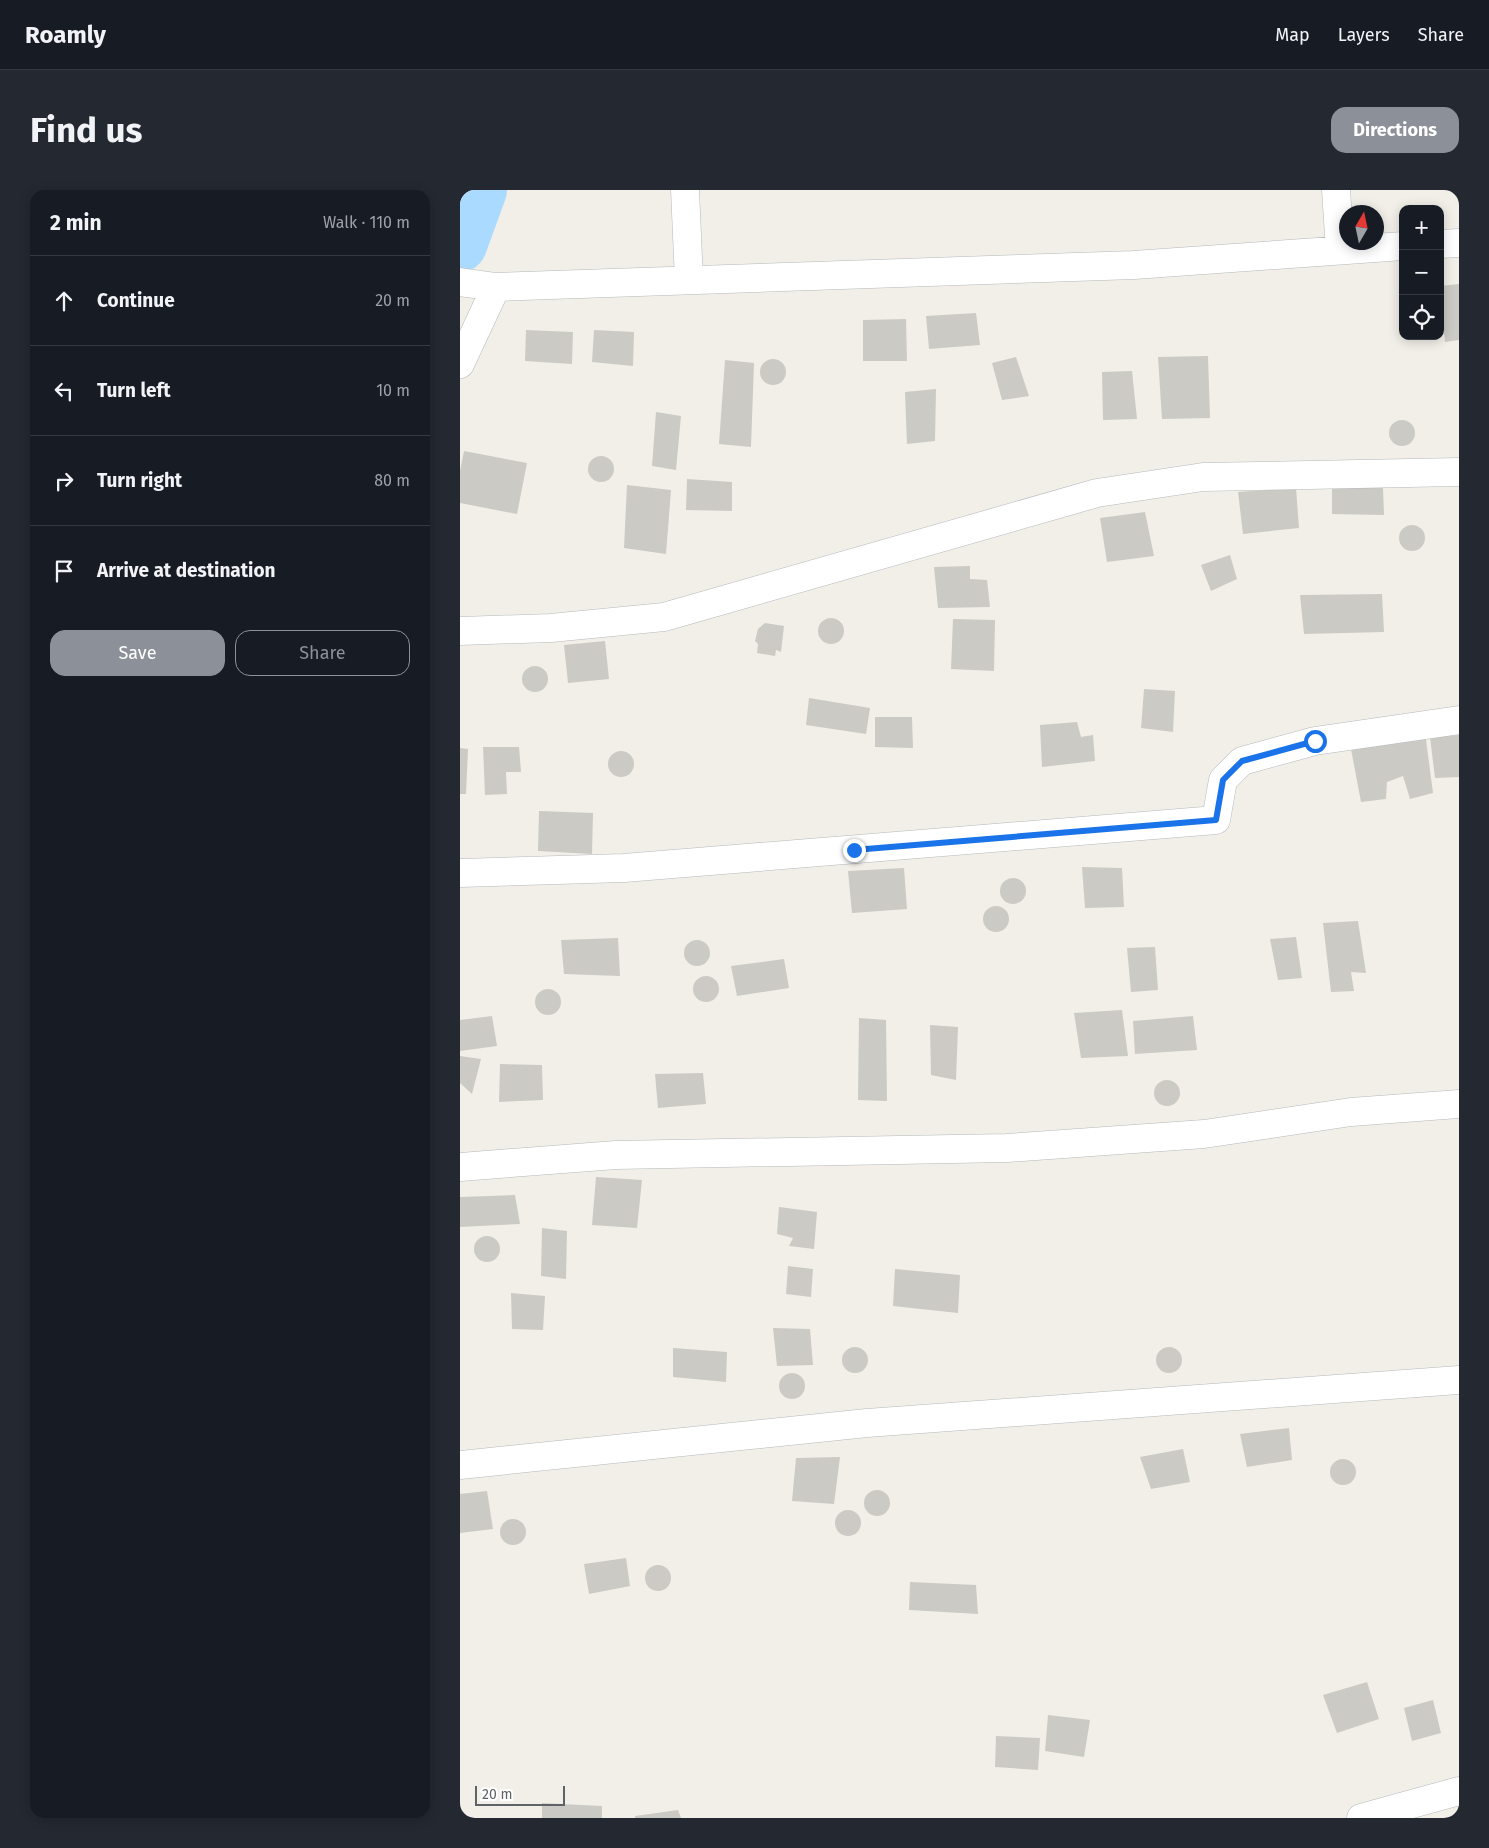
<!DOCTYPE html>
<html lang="en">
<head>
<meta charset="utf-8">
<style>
	:root { --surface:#171b24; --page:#242831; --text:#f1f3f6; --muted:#9ea1a6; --line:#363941; --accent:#8c9099 }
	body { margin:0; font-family:"Fira Sans",sans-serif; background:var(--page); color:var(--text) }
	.controls { position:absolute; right:15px; top:15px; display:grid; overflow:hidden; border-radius:10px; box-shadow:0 2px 12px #0003 }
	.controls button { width:45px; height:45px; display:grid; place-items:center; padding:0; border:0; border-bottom:1px solid var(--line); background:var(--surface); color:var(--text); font:25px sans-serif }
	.compass { position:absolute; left:879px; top:15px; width:45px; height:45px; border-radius:50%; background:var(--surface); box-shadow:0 2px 12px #0003; rotate:9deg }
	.scale { position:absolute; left:15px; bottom:12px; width:90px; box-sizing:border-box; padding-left:5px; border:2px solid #5f6368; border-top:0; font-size:14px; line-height:18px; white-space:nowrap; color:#5f6368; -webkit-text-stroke:4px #fff; paint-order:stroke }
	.stop { position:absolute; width:15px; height:15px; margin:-11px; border:4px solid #1a73e8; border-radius:50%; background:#fff }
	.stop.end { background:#1a73e8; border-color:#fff; box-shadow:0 1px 5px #0008 }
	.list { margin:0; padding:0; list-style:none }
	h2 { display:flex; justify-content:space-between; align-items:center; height:65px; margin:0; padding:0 20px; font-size:21px }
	h2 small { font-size:16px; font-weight:400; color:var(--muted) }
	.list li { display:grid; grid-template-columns:32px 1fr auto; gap:15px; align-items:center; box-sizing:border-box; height:90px; padding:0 20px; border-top:1px solid var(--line) }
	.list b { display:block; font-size:19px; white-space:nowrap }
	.list em { font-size:16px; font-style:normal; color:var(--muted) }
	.actions { display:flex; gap:10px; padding:15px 20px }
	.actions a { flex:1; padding:11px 0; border:1px solid var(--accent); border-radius:15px; text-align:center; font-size:18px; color:var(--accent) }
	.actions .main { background:var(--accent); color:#fff }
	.icon { flex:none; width:28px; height:28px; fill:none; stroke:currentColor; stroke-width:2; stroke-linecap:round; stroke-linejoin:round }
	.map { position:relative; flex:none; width:999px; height:1628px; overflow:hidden; border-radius:15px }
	header { display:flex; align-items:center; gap:30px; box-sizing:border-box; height:70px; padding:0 25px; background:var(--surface); border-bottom:1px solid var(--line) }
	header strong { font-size:24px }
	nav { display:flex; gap:28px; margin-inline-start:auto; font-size:18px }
	.intro { display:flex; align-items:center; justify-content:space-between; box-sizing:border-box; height:120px; padding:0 30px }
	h1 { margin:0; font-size:35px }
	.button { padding:12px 22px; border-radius:15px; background:var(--accent); color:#fff; font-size:18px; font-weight:700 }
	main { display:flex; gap:30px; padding:0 30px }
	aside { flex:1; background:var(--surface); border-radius:15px; box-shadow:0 2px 12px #0003 }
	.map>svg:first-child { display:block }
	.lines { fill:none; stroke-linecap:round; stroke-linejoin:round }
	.river { stroke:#aadaff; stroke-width:54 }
	.building { fill:#cccac5 }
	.minor-casing { stroke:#b5b8bc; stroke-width:29 }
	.minor { stroke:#fff; stroke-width:28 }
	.route { stroke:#1a73e8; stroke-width:6 }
</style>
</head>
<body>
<header>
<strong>Roamly</strong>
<nav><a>Map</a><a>Layers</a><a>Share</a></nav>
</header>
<div class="intro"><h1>Find us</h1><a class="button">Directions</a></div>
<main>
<aside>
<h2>2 min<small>Walk · 110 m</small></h2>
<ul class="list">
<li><svg class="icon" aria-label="ahead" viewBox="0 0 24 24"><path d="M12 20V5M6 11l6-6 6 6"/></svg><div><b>Continue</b></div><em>20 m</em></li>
<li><svg class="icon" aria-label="left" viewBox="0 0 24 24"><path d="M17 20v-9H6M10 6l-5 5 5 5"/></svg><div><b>Turn left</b></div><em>10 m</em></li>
<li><svg class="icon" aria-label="right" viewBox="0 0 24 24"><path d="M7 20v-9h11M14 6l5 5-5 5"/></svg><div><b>Turn right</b></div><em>80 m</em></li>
<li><svg class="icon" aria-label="arrive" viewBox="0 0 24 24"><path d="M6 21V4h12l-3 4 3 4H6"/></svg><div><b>Arrive at destination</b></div></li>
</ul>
<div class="actions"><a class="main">Save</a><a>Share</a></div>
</aside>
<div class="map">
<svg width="999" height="1628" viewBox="0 0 999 1628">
	<rect width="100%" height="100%" fill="#f1efe8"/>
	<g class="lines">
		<path class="river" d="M 0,55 L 20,0"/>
	</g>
	<path class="building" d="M 999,94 L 999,150 L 985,152 L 980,96 Z
		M 516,123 L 520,155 L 469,159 L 466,126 Z
		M 446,129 L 447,171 L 403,171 L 403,130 Z
		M 66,140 L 113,142 L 112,174 L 65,171 Z
		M 134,140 L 174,142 L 173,176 L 132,172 Z
		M 748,166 L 750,228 L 702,229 L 698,167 Z
		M 556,167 L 569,206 L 542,210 L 532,173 Z
		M300 182a13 13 0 1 1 26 0a13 13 0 1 1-26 0Z
		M 265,170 L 294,173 L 291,257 L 259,254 Z
		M 672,181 L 677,229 L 643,230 L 642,182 Z
		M 476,199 L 475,251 L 447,254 L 445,202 Z
		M 196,222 L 221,226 L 216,280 L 192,276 Z
		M929 243a13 13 0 1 1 26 0a13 13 0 1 1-26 0Z
		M 4,261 L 67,273 L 57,324 L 0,313 L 0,281 Z
		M128 279a13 13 0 1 1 26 0a13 13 0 1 1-26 0Z
		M 227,289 L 272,292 L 272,321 L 226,320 Z
		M 167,295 L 211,300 L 206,364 L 164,358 Z
		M 872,296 L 923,298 L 924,325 L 872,324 Z
		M 836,298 L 839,338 L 783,344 L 778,302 Z
		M 685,322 L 694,366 L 647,372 L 640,328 Z
		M939 348a13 13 0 1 1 26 0a13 13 0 1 1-26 0Z
		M 770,365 L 777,389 L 751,401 L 741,375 Z
		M 510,376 L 510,389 L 527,390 L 530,417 L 478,418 L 474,377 Z
		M 922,404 L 924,442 L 844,444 L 840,405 Z
		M358 441a13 13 0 1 1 26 0a13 13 0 1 1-26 0Z
		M 493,429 L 535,430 L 534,481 L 491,479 Z
		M 305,433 L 324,436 L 321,462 L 316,460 L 315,466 L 297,463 L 298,454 L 295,451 L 298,439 Z
		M 145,451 L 149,489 L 108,493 L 104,455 Z
		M62 489a13 13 0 1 1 26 0a13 13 0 1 1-26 0Z
		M 684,499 L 715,501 L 713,542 L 681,538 Z
		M 349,508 L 410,518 L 406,544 L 346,535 Z
		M 415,527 L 452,527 L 453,558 L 415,557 Z
		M 617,532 L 621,547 L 633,545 L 635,571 L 582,577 L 580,535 Z
		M 965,542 L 973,603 L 950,609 L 943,586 L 927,592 L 926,609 L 901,612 L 891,559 L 935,553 L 934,545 Z
		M 999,545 L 999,587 L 975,588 L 970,547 Z
		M 23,557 L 59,557 L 61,582 L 46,582 L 47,604 L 25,605 Z
		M 0,558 L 8,559 L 6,604 L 0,604 Z
		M148 574a13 13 0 1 1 26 0a13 13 0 1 1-26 0Z
		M 79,621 L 133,623 L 132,664 L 78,661 Z
		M 622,677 L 662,678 L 664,717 L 625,718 Z
		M 444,678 L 447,719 L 392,723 L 388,681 Z
		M540 701a13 13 0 1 1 26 0a13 13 0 1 1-26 0Z
		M523 729a13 13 0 1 1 26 0a13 13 0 1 1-26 0Z
		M 898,731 L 906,783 L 891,782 L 894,801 L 871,802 L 863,733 Z
		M 836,747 L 842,788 L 818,790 L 810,749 Z
		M 158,748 L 160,786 L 104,784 L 101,750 Z
		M224 763a13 13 0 1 1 26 0a13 13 0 1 1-26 0Z
		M 695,757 L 698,800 L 671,802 L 667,758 Z
		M 324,769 L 329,798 L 277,806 L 271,776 Z
		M233 799a13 13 0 1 1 26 0a13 13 0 1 1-26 0Z
		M75 812a13 13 0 1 1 26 0a13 13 0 1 1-26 0Z
		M 662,820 L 668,866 L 621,868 L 614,823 Z
		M 32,826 L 37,856 L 0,861 L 0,830 Z
		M 733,826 L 737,860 L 675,864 L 673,831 Z
		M 399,828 L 426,830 L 427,911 L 398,910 Z
		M 470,835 L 498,837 L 496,890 L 471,885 Z
		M 0,866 L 21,869 L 12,904 L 0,893 Z
		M 40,874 L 82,875 L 83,910 L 39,912 Z
		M 243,883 L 246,914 L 198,918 L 195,884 Z
		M694 903a13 13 0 1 1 26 0a13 13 0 1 1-26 0Z
		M 136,987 L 182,990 L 177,1038 L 132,1035 Z
		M 55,1005 L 60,1034 L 0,1037 L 0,1007 Z
		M 319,1017 L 357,1022 L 354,1059 L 329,1056 L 333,1048 L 317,1044 Z
		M 82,1038 L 107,1041 L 106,1089 L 81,1086 Z
		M14 1059a13 13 0 1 1 26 0a13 13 0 1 1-26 0Z
		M 328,1076 L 353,1079 L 351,1107 L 326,1104 Z
		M 435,1079 L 500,1085 L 498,1123 L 433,1116 Z
		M 51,1103 L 85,1106 L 83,1140 L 52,1139 Z
		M 313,1138 L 350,1139 L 353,1175 L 317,1176 Z
		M696 1170a13 13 0 1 1 26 0a13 13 0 1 1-26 0Z
		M382 1170a13 13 0 1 1 26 0a13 13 0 1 1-26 0Z
		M 213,1158 L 267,1162 L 266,1192 L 213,1187 Z
		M319 1196a13 13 0 1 1 26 0a13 13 0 1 1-26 0Z
		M 829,1238 L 832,1270 L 787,1277 L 780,1244 Z
		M 723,1259 L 730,1292 L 691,1299 L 680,1267 Z
		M 380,1267 L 374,1314 L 332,1311 L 336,1268 Z
		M870 1282a13 13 0 1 1 26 0a13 13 0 1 1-26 0Z
		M404 1313a13 13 0 1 1 26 0a13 13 0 1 1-26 0Z
		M 27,1301 L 33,1339 L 0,1343 L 0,1304 Z
		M375 1333a13 13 0 1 1 26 0a13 13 0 1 1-26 0Z
		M40 1342a13 13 0 1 1 26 0a13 13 0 1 1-26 0Z
		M 166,1368 L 170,1396 L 129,1404 L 124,1374 Z
		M185 1388a13 13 0 1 1 26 0a13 13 0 1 1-26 0Z
		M 450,1392 L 516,1395 L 518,1424 L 449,1420 Z
		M 907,1492 L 919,1529 L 877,1543 L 863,1505 Z
		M 973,1510 L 981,1543 L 952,1551 L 944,1518 Z
		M 588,1525 L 630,1530 L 624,1567 L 585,1561 Z
		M 536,1546 L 580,1548 L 578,1580 L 535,1577 Z
		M 82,1613 L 142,1616 L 142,1628 L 82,1628 Z
		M 218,1620 L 221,1628 L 175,1628 L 175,1626 Z"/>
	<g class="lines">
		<defs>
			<path id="minor" d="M 225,0 L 229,90
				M 876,0 L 880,60
				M 980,54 L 999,53
				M 0,92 L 36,97 L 674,75 L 943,56
				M 0,174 L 36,97
				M 0,441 L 91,438 L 204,427 L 637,303 L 743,287 L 999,282
				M 0,683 L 164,678 L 756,630 L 763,590 L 782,571 L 855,551 L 999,530
				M 0,977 L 156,965 L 547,958 L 744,944 L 891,922 L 999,914
				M 0,1275 L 407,1233 L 999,1190
				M 901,1628 L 999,1601"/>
		</defs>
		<use href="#minor" class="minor-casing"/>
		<use href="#minor" class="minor"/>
	</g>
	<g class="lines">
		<path class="route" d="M 394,660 L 756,630 L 763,590 L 782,571 L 855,551"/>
	</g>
</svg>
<div class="controls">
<button>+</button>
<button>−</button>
<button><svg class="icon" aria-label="locate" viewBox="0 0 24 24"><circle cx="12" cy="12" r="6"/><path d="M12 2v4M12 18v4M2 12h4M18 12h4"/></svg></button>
</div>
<svg class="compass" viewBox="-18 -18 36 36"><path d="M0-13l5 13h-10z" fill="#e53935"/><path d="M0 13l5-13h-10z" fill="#9ea1a6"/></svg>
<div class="scale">20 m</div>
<div class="stop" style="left:855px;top:551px"></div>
<div class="stop end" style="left:394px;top:660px"></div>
</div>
</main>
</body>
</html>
